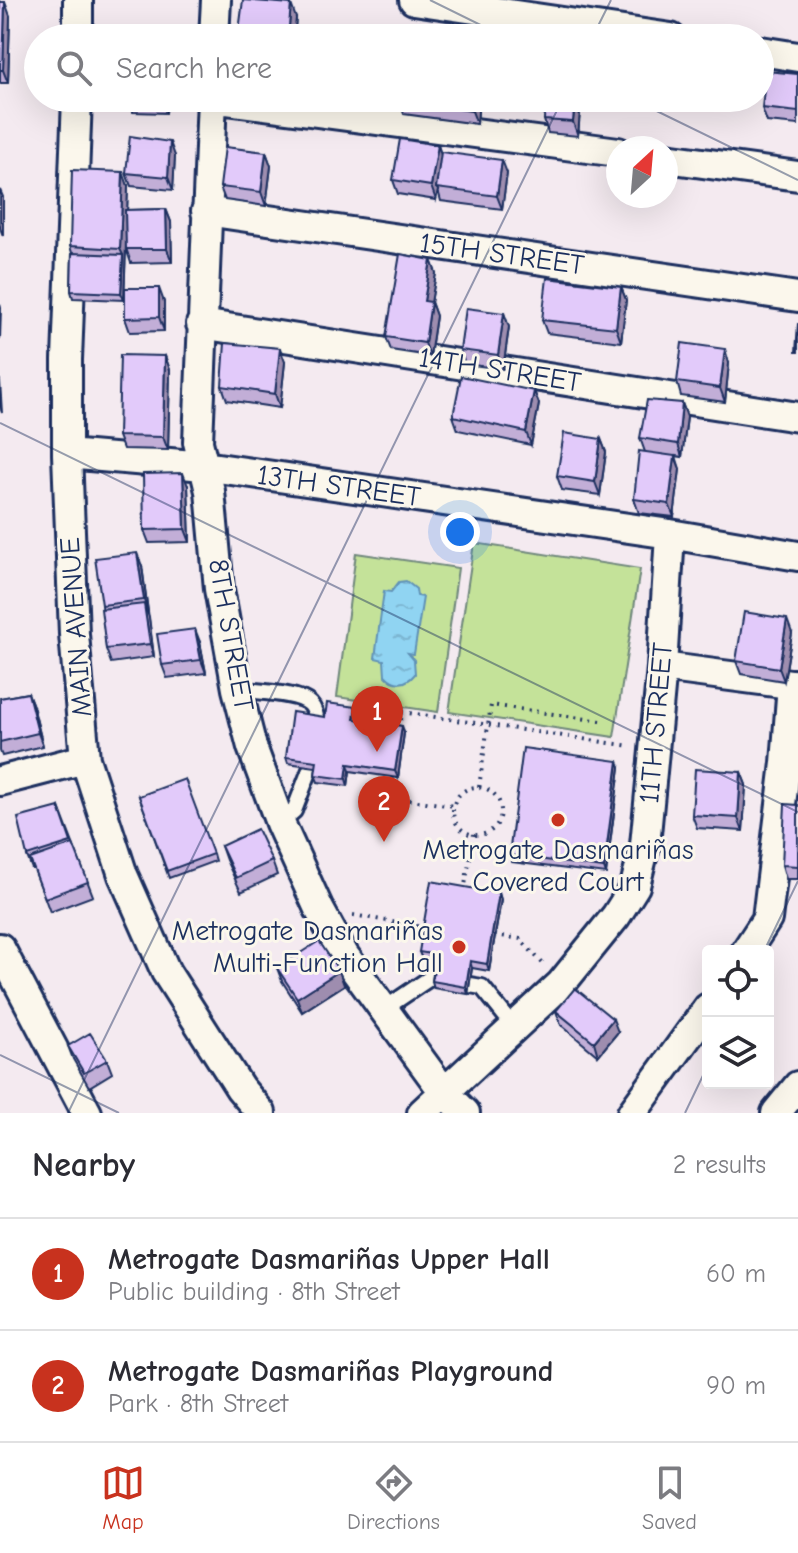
<!DOCTYPE html>
<html lang="en">
<head>
<meta charset="utf-8">
<style>
	:root { --surface:#fff; --page:#f7f7f7; --text:#2b2b33; --muted:#7c7c81; --line:#e1e1e2; --accent:#c8321e }
	body { margin:0; font-family:"Comic Neue",sans-serif; background:var(--page); color:var(--text) }
	.controls { position:absolute; right:24px; bottom:24px; display:grid; overflow:hidden; border-radius:8px; box-shadow:0 8px 32px #0002 }
	.controls button { width:72px; height:72px; display:grid; place-items:center; padding:0; border:0; border-bottom:2px solid var(--line); background:var(--surface); color:var(--text); font:40px sans-serif }
	.compass { position:absolute; left:606px; top:136px; width:72px; height:72px; border-radius:50%; background:var(--surface); box-shadow:0 8px 32px #0002; rotate:26deg }
	.you { position:absolute; left:460px; top:532px; width:28px; height:28px; margin:-20px; border:6px solid #fff; border-radius:50%; background:#1a73e8; box-shadow:0 0 0 12px #1a73e833 }
	.badge { display:grid; place-items:center; width:52px; height:52px; border-radius:50%; background:var(--accent); color:#fff; font-size:26px; font-weight:700 }
	.pin { position:absolute; translate:-50% -66px; filter:drop-shadow(0 2px 4px #0008) }
	.pin::after { content:''; position:absolute; top:42px; width:28px; height:24px; background:inherit; clip-path:polygon(0 0,100% 0,50% 100%) }
	.list { margin:0; padding:0; list-style:none }
	h2 { display:flex; justify-content:space-between; align-items:center; height:104px; margin:0; padding:0 32px; font-size:34px }
	h2 small { font-size:26px; font-weight:400; color:var(--muted) }
	.list li { display:grid; grid-template-columns:52px 1fr auto; gap:24px; align-items:center; box-sizing:border-box; height:112px; padding:0 32px; border-top:2px solid var(--line) }
	.list b { display:block; font-size:30px; white-space:nowrap }
	.list p { margin:0; font-size:26px; white-space:nowrap; color:var(--muted) }
	.list em { font-size:26px; font-style:normal; color:var(--muted) }
	.icon { flex:none; width:44px; height:44px; fill:none; stroke:currentColor; stroke-width:2; stroke-linecap:round; stroke-linejoin:round }
	.map { position:relative; flex:none; width:798px; height:1113px; overflow:hidden }
	.search { position:absolute; background:var(--surface); box-shadow:0 8px 32px #0002; left:24px; right:24px; top:24px; height:88px; display:flex; align-items:center; gap:20px; box-sizing:border-box; padding:0 28px; border-radius:44px; color:var(--muted); font-size:30px }
	.sheet { height:328px; background:var(--surface) }
	nav { display:flex; justify-content:space-around; align-items:center; box-sizing:border-box; height:112px; border-top:2px solid var(--line); background:var(--surface); font-size:22px; color:var(--muted) }
	nav a { display:grid; justify-items:center; gap:4px }
	nav .on { color:var(--accent) }
	.map>svg:first-child { display:block }
	.green { fill:#c4e299; stroke:#70887c; stroke-width:2 }
	.water { fill:url(#water-ripples); stroke:#6192b7; stroke-width:2 }
	.lines { fill:none; stroke-linecap:round; stroke-linejoin:round }
	.service-casing { stroke:#1b2f5e; stroke-width:20 }
	.minor-casing { stroke:#1b2f5e; stroke-width:34 }
	.path { stroke:#1b2f5e; stroke-width:4; stroke-dasharray:2 6; stroke-linecap:butt }
	.service { stroke:#fbf7ec; stroke-width:14 }
	.minor { stroke:#fbf7ec; stroke-width:28 }
	.wall { fill:#c2aed7; stroke:#1b2f5e; stroke-width:2 }
	.shaded-wall { fill:#9e8daf; stroke:#1b2f5e; stroke-width:2 }
	.building { fill:#e2cafa; stroke:#1b2f5e; stroke-width:2 }
	.ticks { fill:none; stroke:#1b2f5e; stroke-width:2; stroke-opacity:0.45 }
	.poi-dot { fill:#c8321e; stroke:#fbf7ec; stroke-width:3 }
	.labels { text-anchor:middle; dominant-baseline:central; stroke-width:6; stroke-linejoin:round; paint-order:stroke }
	.street-label { font-size:28px; fill:#1b2f5e; stroke:#fbf7ec }
	.poi-label { font-size:28px; fill:#1b2f5e; stroke:#fbf7ec }
</style>
</head>
<body>
<div class="map">
<svg width="798" height="1113" viewBox="0 0 798 1113">
	<defs>
		<pattern id="water-ripples" width="26" height="14" patternUnits="userSpaceOnUse" patternTransform="scale(2)"><rect width="26" height="14" fill="#90d4f2"/><path d="M2 4q2-2 4 0t4 0M15 11q2-2 4 0t4 0" fill="none" stroke="#7cb6d2"/></pattern>
	</defs>
	<rect width="100%" height="100%" fill="#f4eaf0"/>
	<filter id="ink" filterUnits="userSpaceOnUse"><feTurbulence type="fractalNoise" baseFrequency=".0125" numOctaves="2"/><feDisplacementMap in="SourceGraphic" scale="16" xChannelSelector="R" yChannelSelector="G"/><feConvolveMatrix kernelMatrix="1 2 1 2 8 2 1 2 1" color-interpolation-filters="sRGB"/></filter>
	<g filter="url(#ink)">
		<path class="green" d="M 474,543 L 640,569 L 614,737 L 449,712 Z
			M 356,553 L 458,568 L 438,712 L 337,697 Z"/>
		<path class="water" d="M 406,581 L 416,589 L 417,596 L 423,597 L 414,654 L 408,653 L 414,660 L 415,674 C 406,685 395,686 385,675 L 384,660 L 375,658 L 384,591 L 391,592 L 399,582 Z"/>
		<g class="lines">
			<defs>
				<path id="service" d="M 237,689 C 255,692 298,692 310,704 C 315,709 316,716 317,722
					M 280,823 L 294,811 L 311,767
					M 470,985 L 482,987 L 515,1028
					M 384,1009 L 430,978 L 436,979"/>
				<path id="minor" d="M 414,0 L 671,38
					M 78,38 L 78,0
					M 214,38 L 216,0
					M 760,51 L 798,57
					M 77,98 L 67,360 L 67,454 L 74,634 L 85,759 L 123,875 L 166,972 L 240,1088 L 261,1113
					M 666,158 L 798,176
					M 206,211 L 798,297
					M 201,324 L 798,417
					M 67,454 L 204,466 L 670,534 L 798,556
					M 662,667 L 798,685
					M 0,781 L 85,759
					M 0,948 L 87,1113
					M 746,951 L 767,919 L 786,763 L 792,684
					M 422,1113 L 561,984 L 616,916 L 635,886 L 645,845 L 662,667 L 670,534
					M 465,1113 L 444,1092 L 344,955 L 319,909 L 280,823 L 252,747 L 237,689 L 219,589 L 210,491 L 198,442 L 212,98 L 618,152
					M 632,1113 L 708,1008
					M 776,1113 L 798,1086"/>
			</defs>
			<use href="#service" class="service-casing"/>
			<use href="#minor" class="minor-casing"/>
			<path class="path" d="M 358,718 L 394,723 L 396,705
				M 366,719 L 368,702
				M 400,728 L 402,712 L 630,746
				M 393,777 L 390,797 L 454,806
				M 479,787 L 491,705 L 601,721
				M453 811a24 24 0 1 1 48 0a24 24 0 1 1-48 0Z
				M 464,891 L 474,834
				M 353,915 L 427,928
				M 495,935 L 520,939 L 545,966"/>
			<use href="#service" class="service"/>
			<use href="#minor" class="minor"/>
		</g>
		<path class="wall" d="M 0,2 L 10,16 L 8,83 L 0,83 Z
			M 296,18 L 294,38 L 242,38 L 239,31 Z
			M 798,74 L 798,125 L 767,122 L 762,108 Z
			M 129,98 L 167,98 L 166,113 L 133,112 Z
			M 479,98 L 477,124 L 404,114 L 399,100 Z
			M 581,98 L 578,136 L 548,133 L 544,120 Z
			M 438,145 L 441,155 L 507,173 L 502,209 L 441,201 L 438,190 L 436,200 L 398,194 L 393,180 Z
			M 266,152 L 271,166 L 266,206 L 225,200 L 220,187 Z
			M 175,156 L 173,190 L 131,186 L 126,173 Z
			M 128,186 L 127,210 L 166,209 L 171,222 L 172,262 L 131,263 L 126,248 L 124,300 L 73,298 L 71,291 L 72,253 L 70,246 Z
			M 431,260 L 436,273 L 431,302 L 436,316 L 430,356 L 391,350 L 386,337 Z
			M 621,287 L 626,300 L 621,342 L 547,333 L 542,320 Z
			M 164,302 L 164,331 L 130,332 L 125,318 Z
			M 504,313 L 509,327 L 503,369 L 465,364 L 460,350 Z
			M 165,356 L 170,370 L 168,450 L 123,449 L 118,436 Z
			M 285,362 L 280,408 L 227,400 L 222,386 Z
			M 729,363 L 725,402 L 681,396 L 677,382 Z
			M 534,391 L 539,404 L 531,445 L 458,430 L 453,416 Z
			M 682,403 L 687,417 L 682,457 L 676,456 L 680,469 L 674,517 L 639,513 L 634,499 L 645,452 L 640,438 Z
			M 601,439 L 606,452 L 600,495 L 562,490 L 557,476 Z
			M 188,486 L 190,542 L 149,543 L 144,530 Z
			M 142,566 L 154,657 L 111,663 L 106,649 L 102,605 Z
			M 792,633 L 784,681 L 741,674 L 736,661 Z
			M 200,642 L 206,673 L 167,678 L 162,665 Z
			M 28,693 L 33,706 L 43,746 L 2,756 L 0,751 L 0,698 Z
			M 356,707 L 359,714 L 358,720 L 402,726 L 404,733 L 398,778 L 350,771 L 348,786 L 318,782 L 315,775 L 316,767 L 288,763 L 286,757 L 325,717 Z
			M 620,767 L 606,874 L 512,862 L 509,855 Z
			M 741,772 L 746,785 L 743,831 L 697,828 L 692,815 Z
			M 139,796 L 213,854 L 215,861 L 169,878 Z
			M 798,805 L 798,879 L 786,879 L 782,865 Z
			M 59,807 L 93,896 L 50,912 L 34,869 L 32,869 L 27,856 Z
			M 221,846 L 272,861 L 277,875 L 241,892 L 226,860 Z
			M 499,893 L 501,900 L 489,971 L 472,968 L 468,994 L 434,988 L 432,981 L 435,961 L 422,959 L 419,952 Z
			M 277,968 L 339,971 L 344,985 L 302,1012 L 282,981 Z
			M 556,1011 L 618,1032 L 598,1056 L 561,1025 Z
			M 68,1046 L 107,1060 L 112,1073 L 89,1087 L 73,1059 Z"/>
		<path class="shaded-wall" d="M 5,2 L 10,16 L 8,83 L 3,70 Z
			M 291,4 L 296,18 L 294,38 L 288,38 Z
			M 161,98 L 167,98 L 166,113 L 161,100 Z
			M 473,98 L 479,98 L 477,124 L 472,111 Z
			M 575,98 L 581,98 L 578,136 L 573,122 Z
			M 170,142 L 175,156 L 173,190 L 168,177 Z
			M 438,145 L 442,159 L 436,188 L 438,190 L 436,200 L 431,186 Z
			M 266,152 L 271,166 L 266,206 L 261,192 Z
			M 502,160 L 507,173 L 502,209 L 497,196 Z
			M 123,172 L 128,186 L 124,300 L 121,293 L 123,255 L 120,249 Z
			M 0,190 L 3,197 L 3,236 L 0,228 Z
			M 166,209 L 171,222 L 172,262 L 167,249 Z
			M 431,260 L 436,273 L 429,315 L 424,301 Z
			M 621,287 L 626,300 L 621,342 L 616,328 Z
			M 159,288 L 164,302 L 164,331 L 159,317 Z
			M 431,302 L 436,316 L 430,356 L 425,343 Z
			M 0,304 L 1,308 L 0,340 Z
			M 504,313 L 509,327 L 503,369 L 498,355 Z
			M 280,348 L 285,362 L 280,408 L 275,394 Z
			M 725,349 L 729,363 L 725,402 L 720,388 Z
			M 165,356 L 170,370 L 168,450 L 163,437 Z
			M 0,379 L 0,381 L 2,413 L 0,407 Z
			M 534,391 L 539,404 L 531,445 L 526,432 Z
			M 682,403 L 687,417 L 682,457 L 678,444 Z
			M 601,439 L 606,452 L 600,495 L 595,482 Z
			M 675,456 L 680,469 L 674,517 L 669,504 Z
			M 183,473 L 188,486 L 190,542 L 185,529 Z
			M 137,553 L 142,566 L 148,613 L 144,600 Z
			M 144,604 L 149,617 L 154,657 L 150,644 Z
			M 787,619 L 792,633 L 784,681 L 779,668 Z
			M 195,629 L 200,642 L 206,673 L 201,660 Z
			M 28,693 L 33,706 L 43,746 L 38,733 Z
			M 356,707 L 359,714 L 357,726 L 354,719 Z
			M 402,726 L 404,733 L 398,778 L 395,771 Z
			M 618,761 L 620,767 L 606,874 L 604,868 Z
			M 348,764 L 350,771 L 348,786 L 346,779 Z
			M 741,772 L 746,785 L 743,831 L 738,818 Z
			M 499,893 L 501,900 L 489,971 L 487,964 Z
			M 470,961 L 472,968 L 468,994 L 466,987 Z
			M 339,971 L 344,985 L 302,1012 L 297,998 Z
			M 613,1019 L 618,1032 L 598,1056 L 594,1042 Z"/>
		<path class="building" d="M 243,0 L 291,4 L 288,37 L 239,31 Z
			M 0,2 L 5,2 L 3,70 L 0,70 Z
			M 766,71 L 798,74 L 798,112 L 762,108 Z
			M 129,98 L 161,98 L 161,100 Z
			M 399,98 L 473,98 L 472,111 L 399,100 Z
			M 545,98 L 575,98 L 573,122 L 544,120 Z
			M 130,136 L 170,142 L 168,177 L 126,173 Z
			M 400,139 L 438,145 L 431,186 L 393,180 Z
			M 225,147 L 266,152 L 261,192 L 220,187 Z
			M 441,152 L 502,160 L 497,196 L 436,188 Z
			M 72,170 L 123,172 L 120,249 L 70,246 Z
			M 166,209 L 167,249 L 126,249 L 125,210 Z
			M 72,253 L 123,255 L 121,293 L 71,291 Z
			M 400,254 L 431,260 L 424,301 L 431,302 L 425,343 L 386,337 Z
			M 547,278 L 621,287 L 616,328 L 542,320 Z
			M 125,288 L 159,288 L 159,317 L 125,318 Z
			M 466,308 L 504,313 L 498,355 L 460,350 Z
			M 798,323 L 798,352 L 796,352 Z
			M 225,343 L 280,348 L 275,394 L 222,386 Z
			M 682,343 L 725,349 L 720,388 L 677,382 Z
			M 120,355 L 165,356 L 163,437 L 118,436 Z
			M 461,376 L 534,391 L 526,432 L 453,416 Z
			M 647,400 L 682,403 L 678,444 L 640,438 Z
			M 564,433 L 601,439 L 595,482 L 557,476 Z
			M 639,451 L 675,456 L 669,504 L 634,499 Z
			M 183,473 L 185,529 L 144,530 L 143,474 Z
			M 137,553 L 144,600 L 102,605 L 95,558 Z
			M 144,604 L 150,644 L 106,649 L 101,609 Z
			M 744,612 L 787,619 L 779,668 L 736,661 Z
			M 195,629 L 201,660 L 162,665 L 157,634 Z
			M 28,693 L 38,733 L 0,742 L 0,698 Z
			M 327,703 L 356,707 L 354,719 L 402,726 L 395,771 L 348,764 L 346,779 L 315,775 L 317,761 L 286,757 L 292,712 L 325,717 Z
			M 523,748 L 618,761 L 604,868 L 509,855 Z
			M 695,769 L 741,772 L 738,818 L 692,815 Z
			M 185,779 L 213,854 L 167,871 L 139,796 Z
			M 785,804 L 798,805 L 798,866 L 782,865 Z
			M 59,807 L 71,842 L 27,856 L 18,818 Z
			M 257,829 L 272,861 L 236,878 L 221,846 Z
			M 73,844 L 88,882 L 45,898 L 30,859 Z
			M 431,881 L 499,893 L 487,964 L 470,961 L 466,987 L 432,981 L 437,955 L 419,952 Z
			M 319,941 L 339,971 L 297,998 L 277,968 Z
			M 575,988 L 613,1019 L 594,1042 L 556,1011 Z
			M 90,1033 L 107,1060 L 84,1073 L 68,1046 Z"/>
	</g>
	<path class="ticks" d="M 430,0 L 507,38M 592,38 L 611,0M 630,98 L 798,180M 0,423 L 798,812M 764,951 L 798,881M 0,1055 L 119,1113M 68,1113 L 563,98M 685,1113 L 708,1065"/>
	<g class="poi-dot">
		<circle cx="558" cy="820" r="8"/>
		<circle cx="459" cy="947" r="8"/>
	</g>
	<g class="labels">
		<g class="street-label">
			<text transform="translate(502 254) rotate(8)">15TH STREET</text>
			<text transform="translate(500 370) rotate(9)">14TH STREET</text>
			<text transform="translate(339 486) rotate(8)">13TH STREET</text>
			<text transform="translate(76 627) rotate(-94)">MAIN AVENUE</text>
			<text transform="translate(231 635) rotate(80)">8TH STREET</text>
			<text transform="translate(656 723) rotate(-85)">11TH STREET</text>
		</g>
		<g class="poi-label">
			<text x="558" y="850">Metrogate Dasmariñas<tspan x="558" dy="32">Covered Court</tspan></text>
			<text x="443" y="931" text-anchor="end">Metrogate Dasmariñas<tspan x="443" dy="32">Multi-Function Hall</tspan></text>
		</g>
	</g>
</svg>
<div class="controls">
<button><svg class="icon" aria-label="locate" viewBox="0 0 24 24"><circle cx="12" cy="12" r="6"/><path d="M12 2v4M12 18v4M2 12h4M18 12h4"/></svg></button>
<button><svg class="icon" aria-label="layers" viewBox="0 0 24 24"><path d="M12 4l9 5-9 5-9-5zM3 14l9 5 9-5"/></svg></button>
</div>
<svg class="compass" viewBox="-18 -18 36 36"><path d="M0-13l5 13h-10z" fill="#e53935"/><path d="M0 13l5-13h-10z" fill="#7c7c81"/></svg>
<div class="you"></div>
<div class="pin badge" style="left:377px;top:752px">1</div>
<div class="pin badge" style="left:384px;top:842px">2</div>
<div class="search"><svg class="icon" aria-label="search" viewBox="0 0 24 24"><circle cx="10" cy="10" r="6"/><path d="M15 15l6 6"/></svg>Search here</div>
</div>
<section class="sheet">
<h2>Nearby<small>2 results</small></h2>
<ul class="list">
<li><span class="badge">1</span><div><b>Metrogate Dasmariñas Upper Hall</b><p>Public building · 8th Street</p></div><em>60 m</em></li>
<li><span class="badge">2</span><div><b>Metrogate Dasmariñas Playground</b><p>Park · 8th Street</p></div><em>90 m</em></li>
</ul>
</section>
<nav>
<a class="on"><svg class="icon" aria-label="map" viewBox="0 0 24 24"><path d="M3 6l6-2 6 2 6-2v14l-6 2-6-2-6 2zM9 4v14M15 6v14"/></svg>Map</a>
<a><svg class="icon" aria-label="directions" viewBox="0 0 24 24"><path d="M12 3l9 9-9 9-9-9zM9 14v-3h6M13 9l2 2-2 2"/></svg>Directions</a>
<a><svg class="icon" aria-label="saved" viewBox="0 0 24 24"><path d="M7 4h10v16l-5-4-5 4z"/></svg>Saved</a>
</nav>
</body>
</html>
